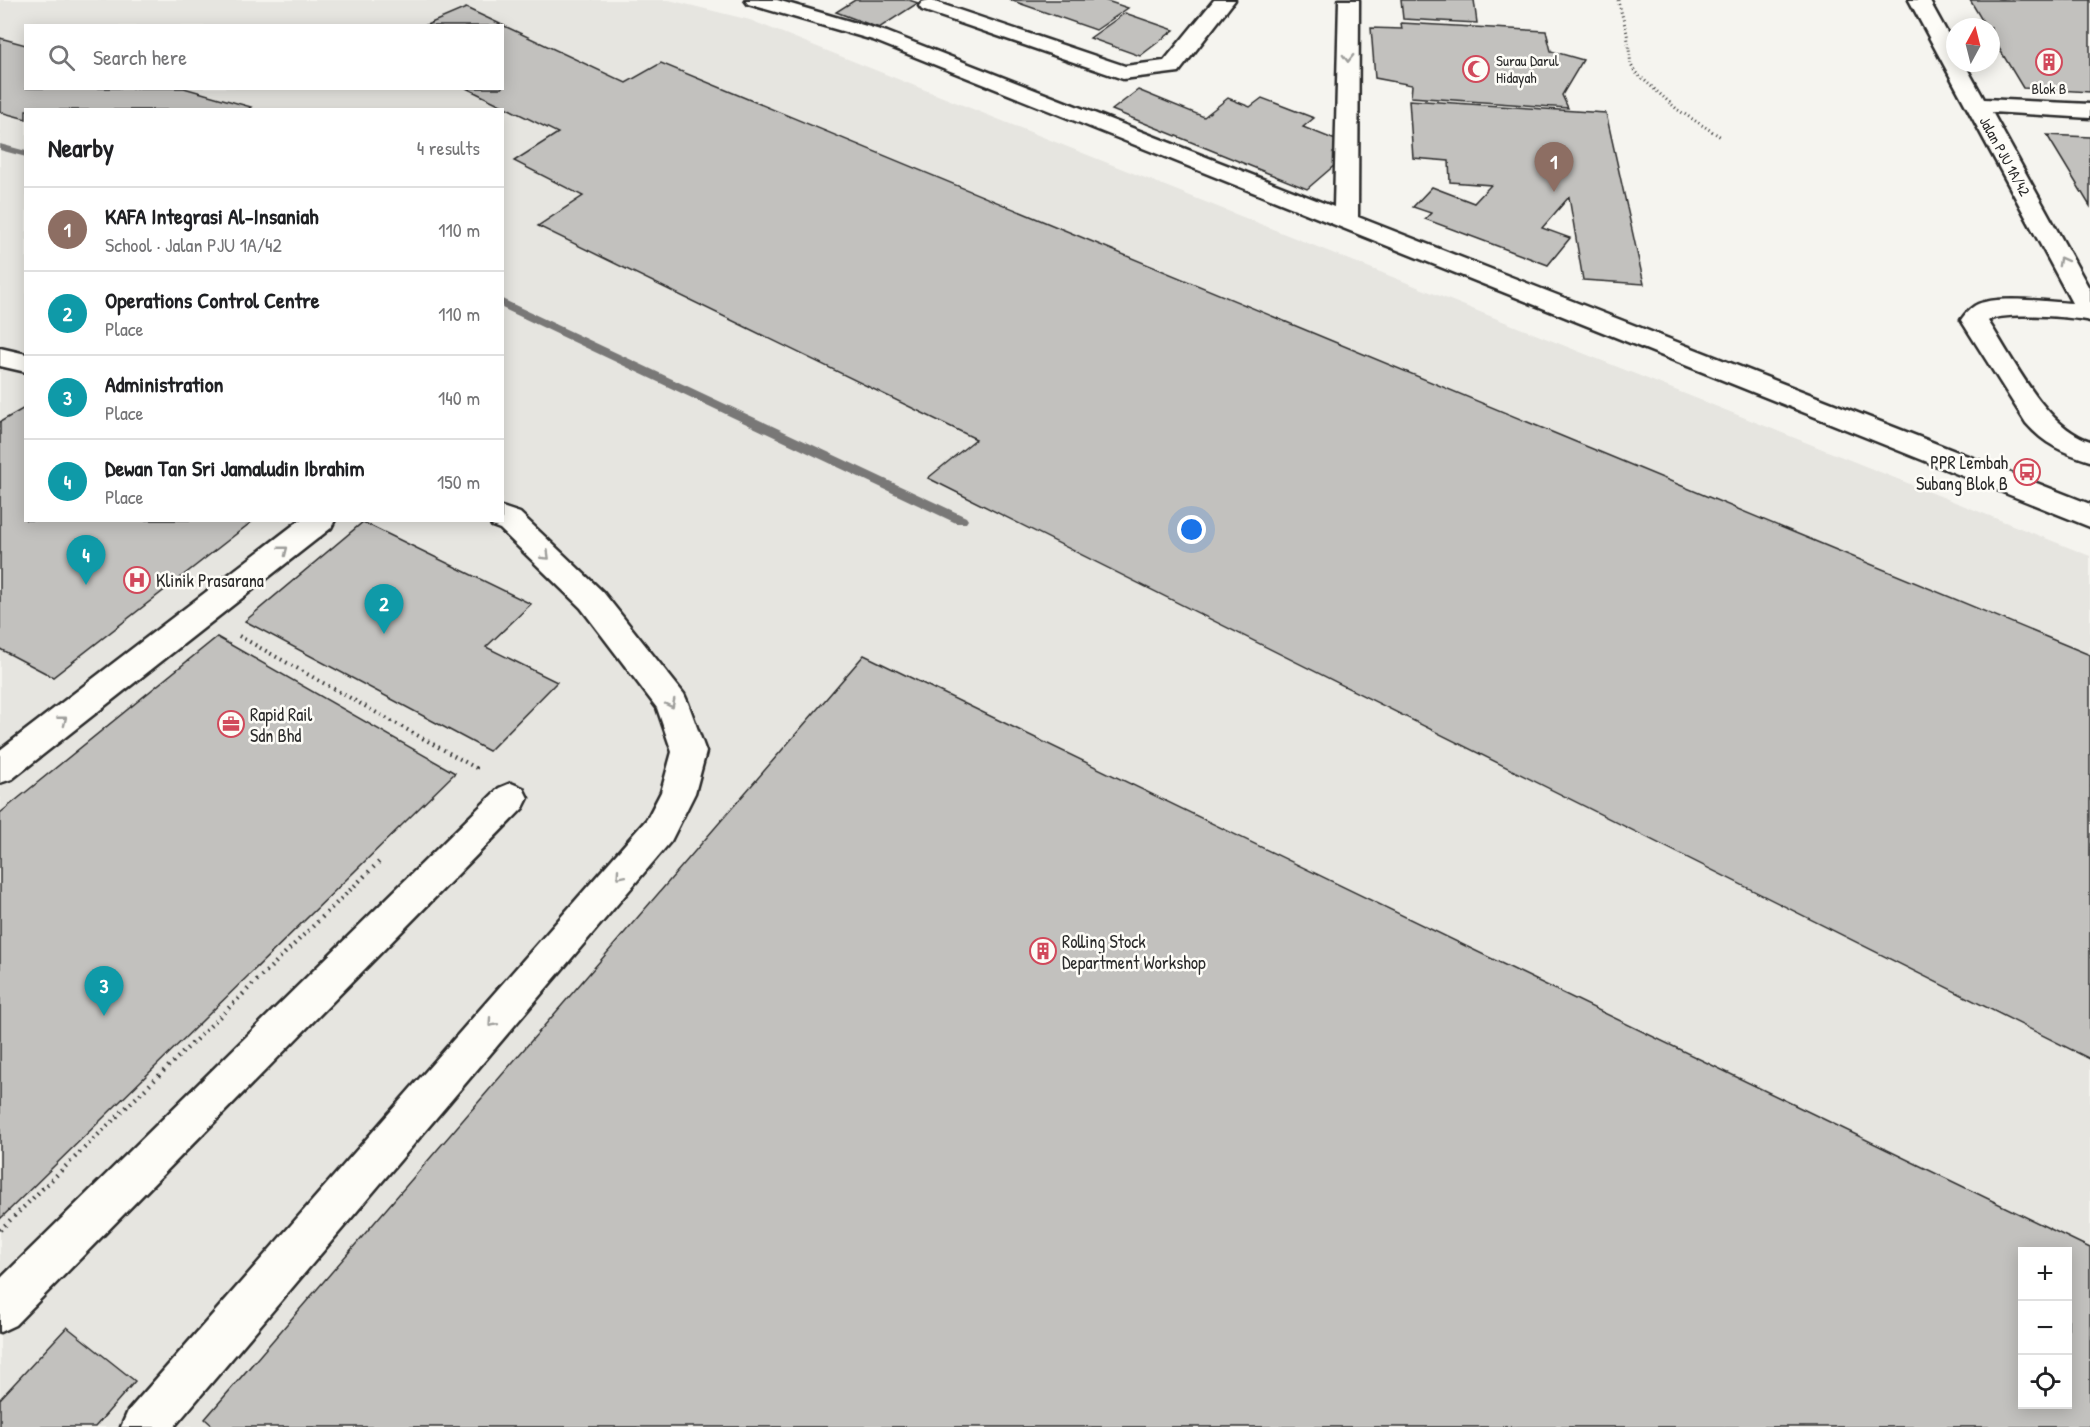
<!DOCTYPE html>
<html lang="en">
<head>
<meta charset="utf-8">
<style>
	:root { --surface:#fff; --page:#f6f6f6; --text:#202124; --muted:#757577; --line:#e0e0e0; --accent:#1a73e8 }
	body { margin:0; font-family:"Patrick Hand",sans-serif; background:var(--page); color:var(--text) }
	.controls { position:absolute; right:18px; bottom:18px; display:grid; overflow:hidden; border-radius:0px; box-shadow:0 3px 15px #0003 }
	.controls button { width:54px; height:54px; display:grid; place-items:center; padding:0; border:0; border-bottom:2px solid var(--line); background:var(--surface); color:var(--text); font:30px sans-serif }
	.compass { position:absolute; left:1946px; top:18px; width:54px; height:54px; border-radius:50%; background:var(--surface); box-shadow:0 3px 15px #0003; rotate:7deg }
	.you { position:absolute; left:1192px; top:530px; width:21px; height:21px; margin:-15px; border:4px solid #fff; border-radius:50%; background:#1a73e8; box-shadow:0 0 0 9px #1a73e833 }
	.badge { display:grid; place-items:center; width:39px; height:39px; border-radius:50%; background:var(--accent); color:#fff; font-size:20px; font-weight:700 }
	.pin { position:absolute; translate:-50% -50px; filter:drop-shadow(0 2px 3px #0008) }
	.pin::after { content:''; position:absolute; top:32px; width:21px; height:18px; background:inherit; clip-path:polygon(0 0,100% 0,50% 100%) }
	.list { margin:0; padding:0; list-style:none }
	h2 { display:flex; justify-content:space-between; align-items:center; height:78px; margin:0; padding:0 24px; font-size:26px }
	h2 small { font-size:20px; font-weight:400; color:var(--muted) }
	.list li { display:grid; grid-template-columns:39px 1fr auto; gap:18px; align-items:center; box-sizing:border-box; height:84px; padding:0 24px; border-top:2px solid var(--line) }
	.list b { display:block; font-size:22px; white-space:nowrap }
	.list p { margin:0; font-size:20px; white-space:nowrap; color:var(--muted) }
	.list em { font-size:20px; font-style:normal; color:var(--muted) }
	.icon { flex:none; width:33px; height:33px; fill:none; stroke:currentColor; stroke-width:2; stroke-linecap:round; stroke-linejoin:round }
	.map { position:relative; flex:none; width:2090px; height:1427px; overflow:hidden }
	.search { position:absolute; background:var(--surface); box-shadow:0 3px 15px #0003; left:24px; top:24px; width:480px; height:66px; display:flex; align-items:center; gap:15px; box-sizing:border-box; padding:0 21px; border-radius:0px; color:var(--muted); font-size:22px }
	.panel { position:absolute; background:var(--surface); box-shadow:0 3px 15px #0003; left:24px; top:108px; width:480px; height:414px; border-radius:0px }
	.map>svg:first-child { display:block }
	.built { fill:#e6e5e0; fill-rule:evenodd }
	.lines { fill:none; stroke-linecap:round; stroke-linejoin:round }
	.stream { fill:#797877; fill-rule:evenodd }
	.building { fill:#c2c1be; stroke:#2b2b2b; stroke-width:1.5; fill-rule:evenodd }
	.minor-casing { stroke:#2b2b2b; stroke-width:5 }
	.path-far2 { stroke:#2b2b2b; stroke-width:3; stroke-dasharray:1 3; stroke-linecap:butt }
	.path-far1 { stroke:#2b2b2b; stroke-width:4; stroke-dasharray:1.5 4.5; stroke-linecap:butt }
	.path { stroke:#2b2b2b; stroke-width:4.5; stroke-dasharray:1.5 5; stroke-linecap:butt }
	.minor { fill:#fdfcf7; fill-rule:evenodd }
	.oneway { stroke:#9e9e9b }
	.labels { text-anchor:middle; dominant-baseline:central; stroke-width:5; stroke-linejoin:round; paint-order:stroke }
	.far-poi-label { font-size:15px; fill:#2b2b2b; stroke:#fdfcf7; text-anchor:start }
	.far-street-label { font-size:15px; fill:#2b2b2b; stroke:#fdfcf7 }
	.poi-label { font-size:18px; fill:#2b2b2b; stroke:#fdfcf7; text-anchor:start }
</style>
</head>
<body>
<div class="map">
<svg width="2090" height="1427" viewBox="0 0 2090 1427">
	<rect width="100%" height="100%" fill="#f5f4ef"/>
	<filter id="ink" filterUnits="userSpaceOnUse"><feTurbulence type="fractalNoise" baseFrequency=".0167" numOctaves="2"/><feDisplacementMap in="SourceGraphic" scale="12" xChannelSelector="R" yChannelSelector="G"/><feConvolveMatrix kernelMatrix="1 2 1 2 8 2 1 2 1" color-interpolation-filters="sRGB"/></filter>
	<g filter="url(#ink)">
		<path class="built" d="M 0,0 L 669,0 L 750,20 L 2090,556 L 2090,1427 L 0,1427 ZM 26,26 L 502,26 L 502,88 L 26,88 ZM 26,110 L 502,110 L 502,520 L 26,520 ZM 2022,1252 L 2068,1252 L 2068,1404 L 2022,1404 Z"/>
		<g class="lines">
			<path class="stream" d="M 0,144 L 26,151 L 26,157 L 0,150 Z
				M 502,299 L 966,517 L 968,520 L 966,523 L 956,523 L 502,308 Z"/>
		</g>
		<path class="building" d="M 855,0 L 909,0 L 918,3 L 879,28 L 836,12 Z
			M 1010,0 L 1104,0 L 1128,8 L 1096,30 Z
			M 1401,0 L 1474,0 L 1477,23 L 1403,19 Z
			M 1970,0 L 2090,0 L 2090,92 L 2023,88 L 1991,35 L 1991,27 L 1986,27 Z
			M 466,8 L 626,83 L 661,63 L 2090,655 L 2090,1059 L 928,478 L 976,439 L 538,226 L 583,196 L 514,161 L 558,133 L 466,88 L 502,88 L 502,26 L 424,26 Z
			M 1125,13 L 1174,30 L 1140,56 L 1090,38 Z
			M 1401,23 L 1546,31 L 1551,51 L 1583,60 L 1562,95 L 1568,108 L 1411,97 L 1412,85 L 1375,78 L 1371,28 L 1402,29 Z
			M 0,38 L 26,45 L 26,88 L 184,88 L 251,107 L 247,110 L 26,110 L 26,119 L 0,112 Z
			M 1138,90 L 1204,117 L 1228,98 L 1250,107 L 1262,98 L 1314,118 L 1303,127 L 1343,143 L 1333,153 L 1344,157 L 1307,189 L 1112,110 Z
			M 1409,100 L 1606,113 L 1644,284 L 1583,280 L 1569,197 L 1542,228 L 1570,238 L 1548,265 L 1425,219 L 1431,213 L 1413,207 L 1432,187 L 1474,203 L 1491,185 L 1450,182 L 1449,161 L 1413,158 Z
			M 2047,135 L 2090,137 L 2090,206 Z
			M 26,407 L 26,520 L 254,520 L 53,677 L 0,649 L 0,422 Z
			M 363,522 L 531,604 L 486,647 L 557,682 L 489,751 L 245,621 Z
			M 217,637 L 455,773 L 0,1219 L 0,813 Z
			M 864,655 L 2090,1248 L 2090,1427 L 214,1427 L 205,1419 ZM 2022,1252 L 2068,1252 L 2068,1404 L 2022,1404 Z
			M 67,1327 L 135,1381 L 95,1427 L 0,1427 L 0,1399 Z"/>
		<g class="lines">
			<defs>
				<path id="minor" d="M 745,0 L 777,0 L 887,32 L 1334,207 L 1339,0 L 1359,0 L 1358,217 L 2090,504 L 2090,527 L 873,40 L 748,4 Z
					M 929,0 L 1125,66 L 1164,61 L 1214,0 L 1235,0 L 1179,72 L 1123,79 L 922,10 L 919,6 L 922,2 Z
					M 1909,0 L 1929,0 L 1955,47 L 1955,63 L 1964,63 L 1984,99 L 2090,104 L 2090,118 L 1992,112 L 2090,290 L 2090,321 C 2074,317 1999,311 1988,321 C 2014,360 2044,426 2090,441 L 2090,461 C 2064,453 2044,444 2026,423 L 1961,320 C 1965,314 1971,307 1978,304 C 1999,295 2048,302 2072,303 Z
					M 0,348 L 26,354 L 26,372 L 0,366 Z
					M 502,507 L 520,513 L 603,592 L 684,694 L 688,703 L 706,752 L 695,793 L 671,841 L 174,1427 L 121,1427 L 128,1411 L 647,819 L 661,792 L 672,752 L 657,708 L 581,608 L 500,529 L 492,526 L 489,520 L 502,520 Z
					M 300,520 L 335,520 L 331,528 L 12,779 L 0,783 L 0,750 Z
					M 511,783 L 523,788 L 528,798 L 523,808 L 15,1325 L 0,1332 L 0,1279 L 499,788 Z"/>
			</defs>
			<use href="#minor" class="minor-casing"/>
			<path class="path-far2" d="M 1618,0 L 1627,33 L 1631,65 L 1635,72 L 1678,110 L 1721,137"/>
			<path class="path-far1" d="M 239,636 L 476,768 L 474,770"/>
			<path class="path" d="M 0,1230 L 382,859"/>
			<use href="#minor" class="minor"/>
		</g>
		<defs><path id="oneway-chevron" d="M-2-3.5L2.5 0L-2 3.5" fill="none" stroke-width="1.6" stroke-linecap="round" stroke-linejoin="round" transform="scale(1.5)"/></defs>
		<g class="oneway">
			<use href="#oneway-chevron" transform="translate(1348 58) rotate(91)"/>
			<use href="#oneway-chevron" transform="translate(2062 261) rotate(-119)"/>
			<use href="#oneway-chevron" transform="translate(284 550) rotate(-38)"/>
			<use href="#oneway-chevron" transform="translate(546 556) rotate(44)"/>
			<use href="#oneway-chevron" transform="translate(671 704) rotate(63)"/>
			<use href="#oneway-chevron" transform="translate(63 720) rotate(-38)"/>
			<use href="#oneway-chevron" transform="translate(620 875) rotate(131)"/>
			<use href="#oneway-chevron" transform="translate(492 1023) rotate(131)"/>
		</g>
	</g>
	<defs>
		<symbol id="building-ring" viewBox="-11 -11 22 22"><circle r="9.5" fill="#fdfcf7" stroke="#d1495b" stroke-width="1.5"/><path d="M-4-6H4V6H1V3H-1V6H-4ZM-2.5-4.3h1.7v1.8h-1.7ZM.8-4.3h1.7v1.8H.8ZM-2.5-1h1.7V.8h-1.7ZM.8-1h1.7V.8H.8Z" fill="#d1495b"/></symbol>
		<symbol id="mosque-ring" viewBox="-11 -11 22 22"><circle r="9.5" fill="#fdfcf7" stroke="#d1495b" stroke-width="1.5"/><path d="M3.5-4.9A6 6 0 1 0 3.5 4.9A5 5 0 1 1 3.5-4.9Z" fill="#d1495b"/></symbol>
		<symbol id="bus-ring" viewBox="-11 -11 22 22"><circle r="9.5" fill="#fdfcf7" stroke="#d1495b" stroke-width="1.5"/><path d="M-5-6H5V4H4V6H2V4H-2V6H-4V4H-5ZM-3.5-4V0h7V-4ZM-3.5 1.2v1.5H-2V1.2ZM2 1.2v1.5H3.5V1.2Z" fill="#d1495b"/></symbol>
		<symbol id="hospital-ring" viewBox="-11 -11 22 22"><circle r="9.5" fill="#fdfcf7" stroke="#d1495b" stroke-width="1.5"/><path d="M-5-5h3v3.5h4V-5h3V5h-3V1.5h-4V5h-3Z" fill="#d1495b"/></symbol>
		<symbol id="office-ring" viewBox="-11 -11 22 22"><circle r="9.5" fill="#fdfcf7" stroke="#d1495b" stroke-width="1.5"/><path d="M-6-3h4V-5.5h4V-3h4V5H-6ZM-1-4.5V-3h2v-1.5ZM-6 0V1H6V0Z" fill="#d1495b"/></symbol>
	</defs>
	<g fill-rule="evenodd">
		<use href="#building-ring" x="2034" y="47" width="30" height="30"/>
		<use href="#mosque-ring" x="1461" y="54" width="30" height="30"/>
		<use href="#bus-ring" x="2012" y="457" width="30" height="30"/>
		<use href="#hospital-ring" x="122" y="565" width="30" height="30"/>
		<use href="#office-ring" x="216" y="709" width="30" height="30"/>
		<use href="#building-ring" x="1028" y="936" width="30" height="30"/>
	</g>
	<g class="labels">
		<g class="far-poi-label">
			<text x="1496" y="60">Surau Darul<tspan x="1496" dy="17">Hidayah</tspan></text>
			<text x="2049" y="88" text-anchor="middle">Blok B</text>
		</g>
		<g class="far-street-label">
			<text transform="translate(2005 156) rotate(61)">Jalan PJU 1A/42</text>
		</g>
		<g class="poi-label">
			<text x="2008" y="462" text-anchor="end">PPR Lembah<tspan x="2008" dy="21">Subang Blok B</tspan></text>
			<text x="156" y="580">Klinik Prasarana</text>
			<text x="250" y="714">Rapid Rail<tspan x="250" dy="21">Sdn Bhd</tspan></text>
			<text x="1062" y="941">Rolling Stock<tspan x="1062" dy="21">Department Workshop</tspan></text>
		</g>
	</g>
</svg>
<div class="controls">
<button>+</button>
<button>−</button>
<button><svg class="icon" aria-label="locate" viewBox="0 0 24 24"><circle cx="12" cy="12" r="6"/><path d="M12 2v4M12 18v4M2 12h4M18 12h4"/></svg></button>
</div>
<svg class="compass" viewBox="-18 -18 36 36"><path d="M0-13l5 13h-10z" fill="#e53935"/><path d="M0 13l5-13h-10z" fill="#757577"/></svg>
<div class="you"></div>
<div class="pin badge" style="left:1554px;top:192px;background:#8d6e63">1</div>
<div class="pin badge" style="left:384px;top:634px;background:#0f9aa8">2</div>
<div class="pin badge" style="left:104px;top:1016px;background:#0f9aa8">3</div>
<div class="pin badge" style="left:86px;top:585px;background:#0f9aa8">4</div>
<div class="search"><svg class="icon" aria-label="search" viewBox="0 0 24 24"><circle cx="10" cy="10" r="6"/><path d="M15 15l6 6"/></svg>Search here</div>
<section class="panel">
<h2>Nearby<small>4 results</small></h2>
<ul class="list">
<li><span class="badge" style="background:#8d6e63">1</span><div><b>KAFA Integrasi Al-Insaniah</b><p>School · Jalan PJU 1A/42</p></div><em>110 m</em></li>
<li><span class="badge" style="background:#0f9aa8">2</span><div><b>Operations Control Centre</b><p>Place</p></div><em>110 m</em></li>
<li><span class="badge" style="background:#0f9aa8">3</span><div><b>Administration</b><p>Place</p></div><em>140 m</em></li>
<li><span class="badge" style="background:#0f9aa8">4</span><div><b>Dewan Tan Sri Jamaludin Ibrahim</b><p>Place</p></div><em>150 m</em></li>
</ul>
</section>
</div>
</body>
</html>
